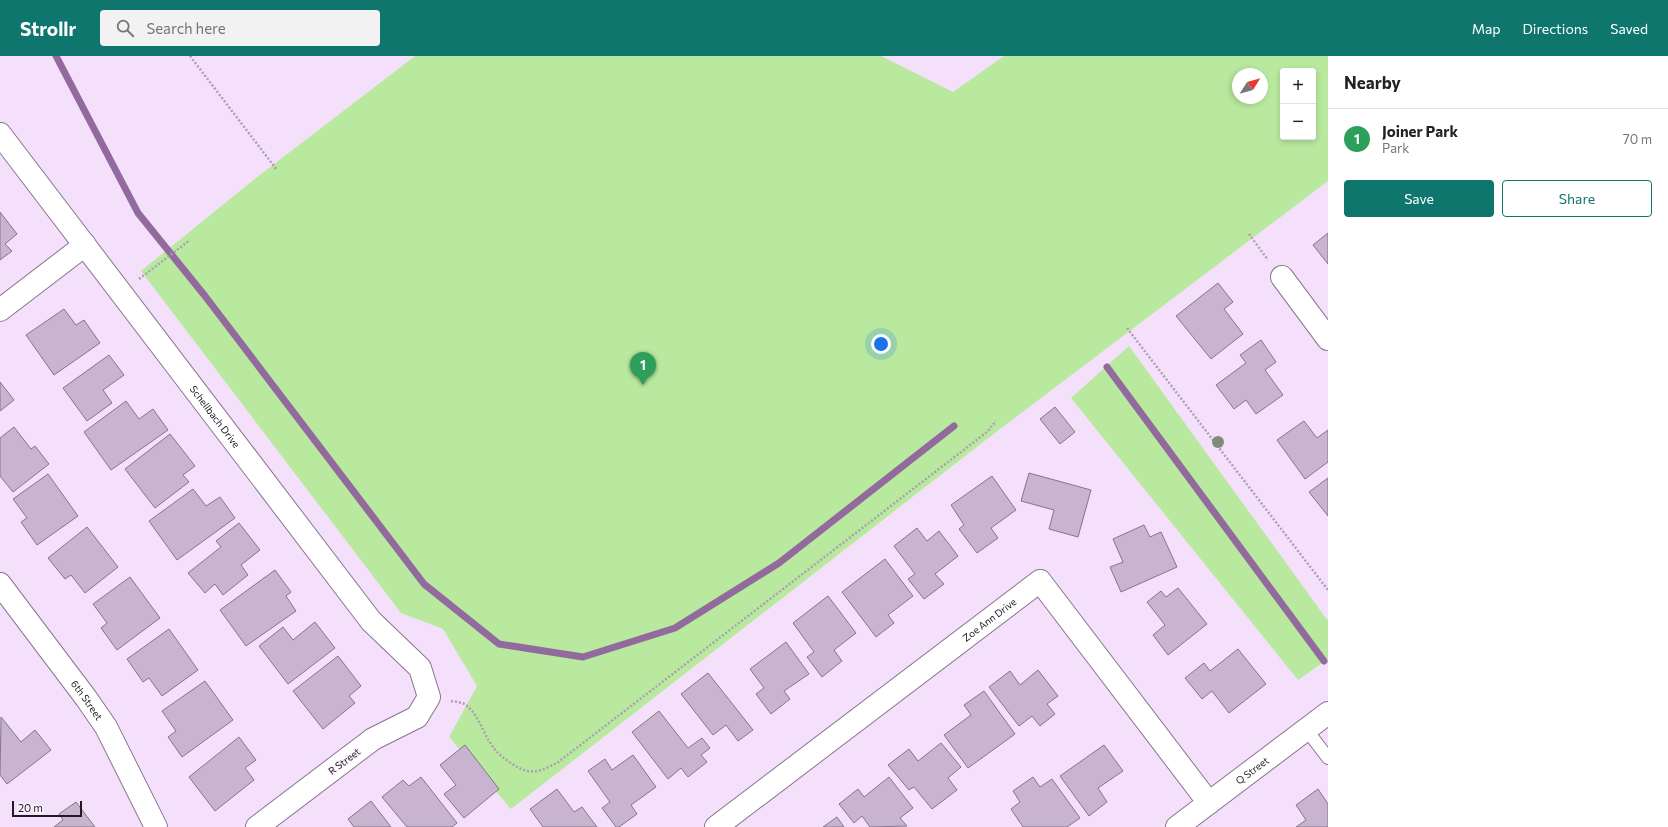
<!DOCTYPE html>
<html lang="en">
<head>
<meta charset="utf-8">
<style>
	:root { --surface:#fff; --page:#f2f2f2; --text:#222; --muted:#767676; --line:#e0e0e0; --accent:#0f766e }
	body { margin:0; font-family:Commissioner,sans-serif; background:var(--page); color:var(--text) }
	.controls { position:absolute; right:12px; top:12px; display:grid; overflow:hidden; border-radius:4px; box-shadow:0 2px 6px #0003 }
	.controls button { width:36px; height:36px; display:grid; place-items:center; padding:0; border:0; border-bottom:1px solid var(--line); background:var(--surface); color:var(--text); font:20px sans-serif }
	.compass { position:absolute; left:1232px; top:12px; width:36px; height:36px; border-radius:50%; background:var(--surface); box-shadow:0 2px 6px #0003; rotate:53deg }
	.scale { position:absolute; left:12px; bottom:10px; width:70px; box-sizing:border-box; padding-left:4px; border:2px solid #211a24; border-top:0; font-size:11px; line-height:14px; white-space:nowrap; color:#211a24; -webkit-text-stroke:3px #fbf2fd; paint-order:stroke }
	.you { position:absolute; left:881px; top:288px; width:14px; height:14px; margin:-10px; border:3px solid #fff; border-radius:50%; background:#1a73e8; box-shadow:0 0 0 6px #1a73e833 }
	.badge { display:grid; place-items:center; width:26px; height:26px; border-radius:50%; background:var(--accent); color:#fff; font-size:13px; font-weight:700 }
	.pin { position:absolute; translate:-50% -33px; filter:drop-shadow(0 1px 2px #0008) }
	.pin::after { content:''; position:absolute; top:21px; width:14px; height:12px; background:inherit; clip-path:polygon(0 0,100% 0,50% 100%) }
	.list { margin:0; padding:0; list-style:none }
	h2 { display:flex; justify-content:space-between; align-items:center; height:52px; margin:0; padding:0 16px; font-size:17px }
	h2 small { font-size:13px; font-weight:400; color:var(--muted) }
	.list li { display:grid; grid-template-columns:26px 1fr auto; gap:12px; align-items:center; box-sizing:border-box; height:60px; padding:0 16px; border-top:1px solid var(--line) }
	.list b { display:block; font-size:15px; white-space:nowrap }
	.list p { margin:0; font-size:13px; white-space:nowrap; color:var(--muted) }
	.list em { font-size:13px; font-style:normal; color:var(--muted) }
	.actions { display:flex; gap:8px; padding:12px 16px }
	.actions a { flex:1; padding:9px 0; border:1px solid var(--accent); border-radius:4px; text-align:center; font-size:14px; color:var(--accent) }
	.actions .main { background:var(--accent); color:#fff }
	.icon { flex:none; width:22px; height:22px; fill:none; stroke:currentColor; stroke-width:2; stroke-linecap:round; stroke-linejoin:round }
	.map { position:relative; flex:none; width:1328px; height:771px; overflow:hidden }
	header { display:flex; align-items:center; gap:24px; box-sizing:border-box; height:56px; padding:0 20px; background:var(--accent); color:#fff }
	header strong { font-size:19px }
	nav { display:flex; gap:22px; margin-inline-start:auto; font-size:14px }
	.search { width:280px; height:36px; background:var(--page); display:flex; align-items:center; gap:10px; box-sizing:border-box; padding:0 14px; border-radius:4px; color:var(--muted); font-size:15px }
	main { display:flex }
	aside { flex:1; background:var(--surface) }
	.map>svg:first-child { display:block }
	.green { fill:#b9e99f; fill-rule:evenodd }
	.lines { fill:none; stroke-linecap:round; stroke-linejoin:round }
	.stream { stroke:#926a9d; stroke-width:7 }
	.building { fill:#c8b4ce; stroke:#85738b }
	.service-casing { stroke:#88758d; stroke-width:14 }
	.minor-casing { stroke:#88758d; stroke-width:24 }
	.path { stroke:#ae9eb3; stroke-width:2.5; stroke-dasharray:2 2; stroke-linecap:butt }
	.service { stroke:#fff; stroke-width:12 }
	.minor { stroke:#fff; stroke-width:22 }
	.tree { fill:#838a7a }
	.labels { text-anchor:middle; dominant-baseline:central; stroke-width:3; stroke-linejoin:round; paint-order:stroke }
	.street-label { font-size:10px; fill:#211a24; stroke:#fbf2fd }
</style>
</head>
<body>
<header>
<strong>Strollr</strong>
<div class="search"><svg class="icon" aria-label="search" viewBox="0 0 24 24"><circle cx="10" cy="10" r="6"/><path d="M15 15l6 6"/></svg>Search here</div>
<nav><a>Map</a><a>Directions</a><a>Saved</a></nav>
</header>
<main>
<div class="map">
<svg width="1328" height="771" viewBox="0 0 1328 771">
	<rect width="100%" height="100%" fill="#f5e0fb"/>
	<path class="green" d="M 415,0 L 881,0 L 953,36 L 1004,0 L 1328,0 L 1328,125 L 987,383 L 511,753 L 449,681 L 477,630 L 443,573 L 401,557 L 141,215 L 256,122 ZM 1283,15 L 1313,15 L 1313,81 L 1283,81 ZM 1238,18 L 1262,18 L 1262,42 L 1238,42 Z
		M 1129,290 L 1328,565 L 1328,603 L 1298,624 L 1071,342 Z"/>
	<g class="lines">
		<path class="stream" d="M 56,0 L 138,157 L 205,240 L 424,528 L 499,588 L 583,601 L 675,572 L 779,507 L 954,370
			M 1107,311 L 1324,605"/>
	</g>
	<path class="building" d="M 0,156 L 17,178 L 5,188 L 12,195 L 0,204 Z
		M 1328,177 L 1328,208 L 1313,189 Z
		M 1218,227 L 1233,246 L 1224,253 L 1243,278 L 1211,303 L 1176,260 Z
		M 64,253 L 76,269 L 84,264 L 100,287 L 54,319 L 26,279 Z
		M 1261,284 L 1276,306 L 1265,314 L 1283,339 L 1256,358 L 1246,344 L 1234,353 L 1216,329 L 1246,307 L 1240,299 Z
		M 109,299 L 124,319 L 103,334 L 112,347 L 87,365 L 63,332 Z
		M 0,326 L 14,344 L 0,355 Z
		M 126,345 L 139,363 L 153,353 L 168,374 L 111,414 L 84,376 Z
		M 1055,351 L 1075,376 L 1060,388 L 1040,363 Z
		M 1304,365 L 1317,382 L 1328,374 L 1328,406 L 1305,423 L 1277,384 Z
		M 14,371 L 31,393 L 35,390 L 49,408 L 13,436 L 0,420 L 0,382 Z
		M 170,378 L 195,410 L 183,419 L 189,426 L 155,452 L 125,413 Z
		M 1029,417 L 1091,434 L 1078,481 L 1049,473 L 1054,454 L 1021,445 Z
		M 48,418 L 78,460 L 37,489 L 21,466 L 27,462 L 13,443 Z
		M 992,420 L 1016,454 L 991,472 L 998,482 L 977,497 L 959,473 L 964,469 L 951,449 Z
		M 1328,422 L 1328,460 L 1309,436 Z
		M 193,433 L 206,450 L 220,441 L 235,462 L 177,504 L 149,465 Z
		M 239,467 L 260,494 L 241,509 L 248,519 L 223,539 L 215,528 L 205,537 L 188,517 L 221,491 L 216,485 Z
		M 1144,469 L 1150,481 L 1161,476 L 1177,511 L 1121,536 L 1110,511 L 1123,506 L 1113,483 Z
		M 87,471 L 118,511 L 85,537 L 71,519 L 65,523 L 48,502 Z
		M 917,472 L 927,485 L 939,475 L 958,500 L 935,518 L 944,528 L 924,543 L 908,523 L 915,518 L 894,490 Z
		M 885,503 L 913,540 L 888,559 L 894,567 L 876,581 L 842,536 Z
		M 275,514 L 291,536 L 286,540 L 296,555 L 246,590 L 220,554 Z
		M 130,521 L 160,562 L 117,594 L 101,572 L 107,567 L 93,548 Z
		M 1178,532 L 1207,568 L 1168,599 L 1153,579 L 1165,569 L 1147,546 L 1161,535 L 1166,541 Z
		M 828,540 L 856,577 L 834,594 L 842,605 L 822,621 L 807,601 L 814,596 L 793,567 Z
		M 315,566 L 335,592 L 288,628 L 259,590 L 283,571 L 293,584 Z
		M 169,573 L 198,614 L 162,640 L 149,622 L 143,626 L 127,603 Z
		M 786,586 L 809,618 L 784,635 L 790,643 L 771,658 L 756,638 L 764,632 L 750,613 Z
		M 1238,593 L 1266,628 L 1229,657 L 1212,635 L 1202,643 L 1185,622 L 1204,607 L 1210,615 Z
		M 338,600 L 361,630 L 349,640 L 355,647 L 323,673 L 293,635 Z
		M 1038,614 L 1058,640 L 1047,648 L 1055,658 L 1040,670 L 1032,660 L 1019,670 L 989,631 L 1010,615 L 1020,629 Z
		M 708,617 L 753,674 L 738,685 L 726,669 L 713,679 L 681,638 Z
		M 205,625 L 233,664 L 182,701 L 168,681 L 176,675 L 162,655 Z
		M 984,635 L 1015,678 L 968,712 L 944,679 L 971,659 L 964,649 Z
		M 659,655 L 688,692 L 702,682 L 710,692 L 701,699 L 707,706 L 688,721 L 681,712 L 668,723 L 632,676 Z
		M 1,661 L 21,686 L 35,674 L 51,694 L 7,728 L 0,719 Z
		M 239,681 L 256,704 L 245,712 L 254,724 L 215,755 L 189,721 Z
		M 941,687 L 961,711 L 948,722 L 957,734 L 932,753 L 914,731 L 909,734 L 888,709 L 909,693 L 918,705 Z
		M 465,689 L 499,733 L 464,762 L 444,738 L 456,729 L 440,709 Z
		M 1104,689 L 1123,715 L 1098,732 L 1107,746 L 1089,760 L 1060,720 Z
		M 633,699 L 656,731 L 631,749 L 637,758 L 619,771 L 616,771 L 602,752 L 610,746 L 588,715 L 605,703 L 612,714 Z
		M 421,721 L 457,767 L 452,771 L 407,771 L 382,741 L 403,724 L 409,730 Z
		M 889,721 L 913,752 L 900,762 L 907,770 L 870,771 L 862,760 L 854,767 L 839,748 L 858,733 L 864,741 Z
		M 1033,721 L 1040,731 L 1052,723 L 1080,762 L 1067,771 L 1023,771 L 1011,753 L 1020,746 L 1013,735 Z
		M 557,733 L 574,756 L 582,751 L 597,771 L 543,771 L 530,753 Z
		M 1318,733 L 1328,748 L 1328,771 L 1296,771 L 1306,764 L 1296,749 Z
		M 371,745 L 391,771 L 354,771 L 348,763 Z
		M 76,746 L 95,771 L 54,771 L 63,764 L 59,758 Z
		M 837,761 L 844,771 L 823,771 Z"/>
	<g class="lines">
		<defs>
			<path id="service" d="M 1306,673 L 1328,702"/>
			<g id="minor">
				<path id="s1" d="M 0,78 L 371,565 L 420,612 L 429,641 L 417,661 L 373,683 L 257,771"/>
				<path d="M 1282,221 L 1328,283"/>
				<path d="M 0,254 L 85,189"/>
				<path id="s2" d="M 0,528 L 86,642 L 106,671 L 156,771"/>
				<path id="s3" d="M 716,771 L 1040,525 L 1209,747"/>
				<path id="s4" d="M 1177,771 L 1328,657"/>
			</g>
		</defs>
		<use href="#service" class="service-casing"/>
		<use href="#minor" class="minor-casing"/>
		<path class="path" d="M 190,0 L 277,114
			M 1249,178 L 1268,204
			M 139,223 L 190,184
			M 1127,272 L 1328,534
			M 451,645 C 456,646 462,646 466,649 C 479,659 483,678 493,691 C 499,700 517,713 528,715 C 538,717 548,711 557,707 L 987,376 L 996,365"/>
		<use href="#service" class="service"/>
		<use href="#minor" class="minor"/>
	</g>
	<circle class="tree" cx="1218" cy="386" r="6"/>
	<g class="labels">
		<g class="street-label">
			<text stroke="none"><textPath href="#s1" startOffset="355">Schellbach Drive</textPath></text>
			<text stroke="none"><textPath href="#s3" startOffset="343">Zoe Ann Drive</textPath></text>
			<text stroke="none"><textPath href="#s2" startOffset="145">6th Street</textPath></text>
			<text transform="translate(344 705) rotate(-37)">R Street</text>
			<text stroke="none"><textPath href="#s4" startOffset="94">Q Street</textPath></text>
		</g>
	</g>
</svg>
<div class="controls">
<button>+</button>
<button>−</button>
</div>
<svg class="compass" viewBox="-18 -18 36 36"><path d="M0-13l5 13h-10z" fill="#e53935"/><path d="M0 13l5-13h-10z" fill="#767676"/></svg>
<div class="scale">20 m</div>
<div class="you"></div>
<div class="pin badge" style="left:643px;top:329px;background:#2e9e5b">1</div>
</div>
<aside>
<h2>Nearby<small></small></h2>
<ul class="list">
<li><span class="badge" style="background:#2e9e5b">1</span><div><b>Joiner Park</b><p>Park</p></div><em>70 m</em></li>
</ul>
<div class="actions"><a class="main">Save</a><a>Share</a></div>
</aside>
</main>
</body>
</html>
